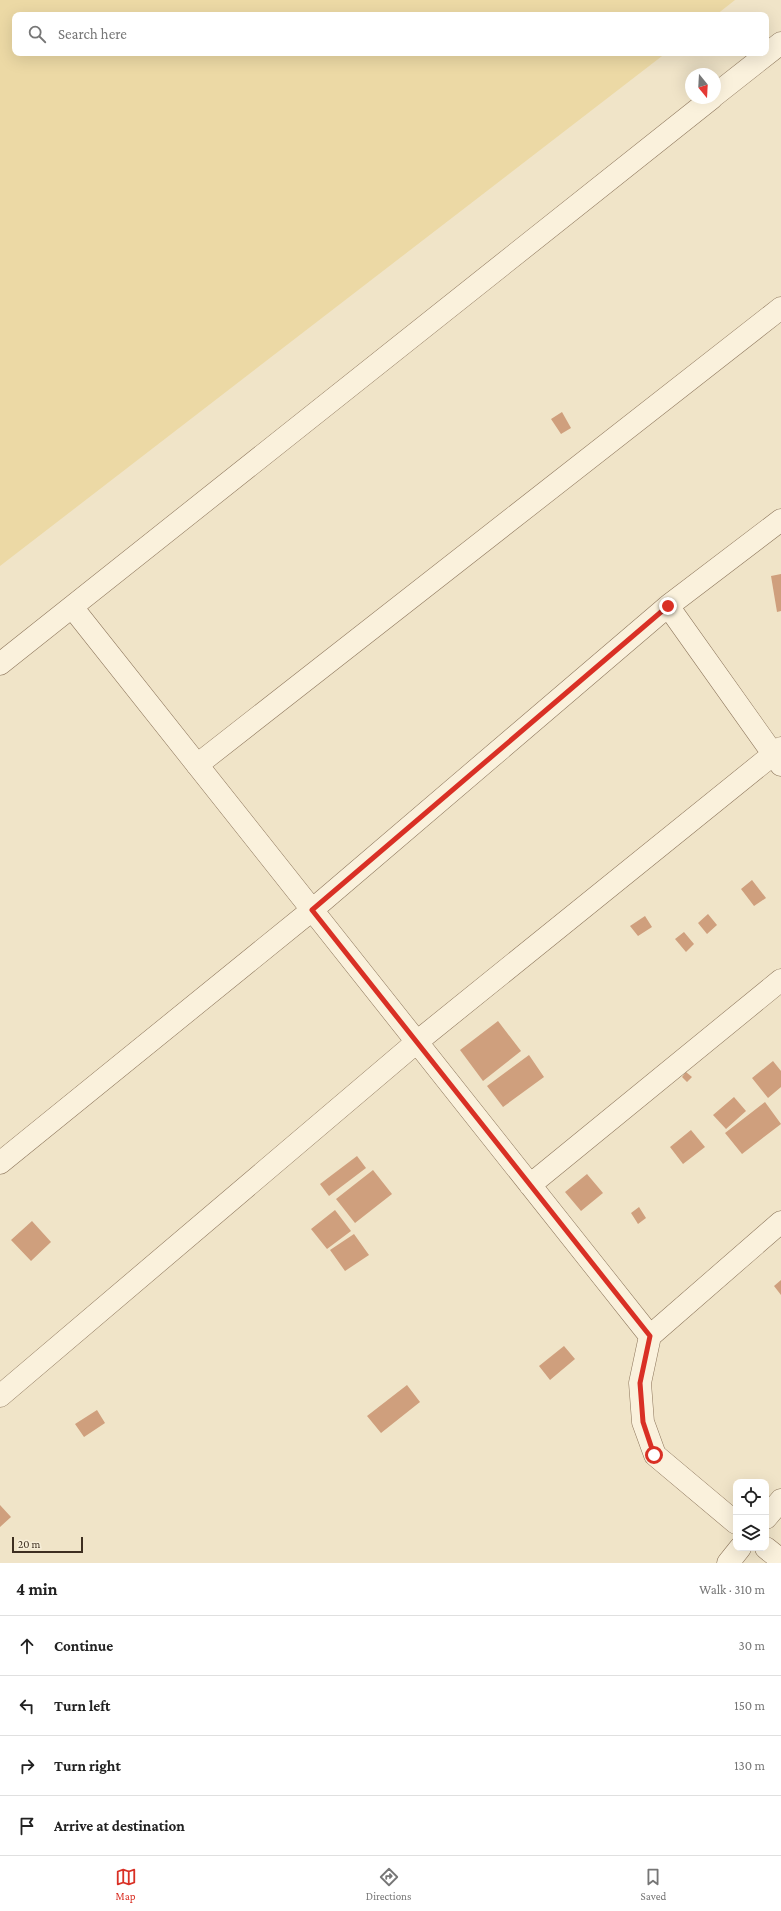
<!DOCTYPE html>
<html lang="en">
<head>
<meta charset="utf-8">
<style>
	:root { --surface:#fff; --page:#f6f6f6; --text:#222; --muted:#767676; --line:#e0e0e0; --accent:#d93025 }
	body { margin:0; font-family:"Crimson Pro",serif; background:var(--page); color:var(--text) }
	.controls { position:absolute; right:12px; bottom:12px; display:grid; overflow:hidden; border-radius:8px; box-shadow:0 4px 16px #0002 }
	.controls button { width:36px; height:36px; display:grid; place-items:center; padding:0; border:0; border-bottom:1px solid var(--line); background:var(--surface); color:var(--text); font:20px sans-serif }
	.compass { position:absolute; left:685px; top:68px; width:36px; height:36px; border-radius:50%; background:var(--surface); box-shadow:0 4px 16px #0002; rotate:162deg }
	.scale { position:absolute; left:12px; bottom:10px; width:71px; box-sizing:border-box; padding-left:4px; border:2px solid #3d2e20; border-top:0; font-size:11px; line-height:14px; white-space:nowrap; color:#3d2e20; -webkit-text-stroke:3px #f7eed8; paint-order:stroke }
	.stop { position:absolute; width:12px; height:12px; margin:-9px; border:3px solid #d93025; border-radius:50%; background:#fff }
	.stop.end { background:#d93025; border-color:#fff; box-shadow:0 1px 4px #0008 }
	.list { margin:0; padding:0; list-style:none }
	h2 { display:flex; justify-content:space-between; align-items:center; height:52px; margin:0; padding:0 16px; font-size:17px }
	h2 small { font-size:13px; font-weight:400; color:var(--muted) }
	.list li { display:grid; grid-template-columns:26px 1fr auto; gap:12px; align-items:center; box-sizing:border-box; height:60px; padding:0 16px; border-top:1px solid var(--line) }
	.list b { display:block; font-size:15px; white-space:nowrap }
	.list em { font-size:13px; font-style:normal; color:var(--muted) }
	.icon { flex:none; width:22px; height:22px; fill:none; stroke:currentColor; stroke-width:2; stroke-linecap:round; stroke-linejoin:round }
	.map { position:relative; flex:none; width:781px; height:1563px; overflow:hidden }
	.search { position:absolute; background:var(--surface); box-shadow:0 4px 16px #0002; left:12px; right:12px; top:12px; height:44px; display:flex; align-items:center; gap:10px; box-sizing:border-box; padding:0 14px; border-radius:8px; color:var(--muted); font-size:15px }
	.sheet { height:292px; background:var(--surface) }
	nav { display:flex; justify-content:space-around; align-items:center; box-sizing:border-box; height:56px; border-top:1px solid var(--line); background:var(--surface); font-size:11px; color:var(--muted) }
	nav a { display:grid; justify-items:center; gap:2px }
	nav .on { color:var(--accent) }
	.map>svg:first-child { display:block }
	.sand { fill:#ecd9a5 }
	.building { fill:#cf9f7d }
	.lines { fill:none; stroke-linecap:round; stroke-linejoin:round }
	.minor-casing { stroke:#8d765c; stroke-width:23 }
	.minor { stroke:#faf1dc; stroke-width:22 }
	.route { stroke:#d93025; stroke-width:5 }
</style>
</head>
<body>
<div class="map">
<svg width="781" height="1563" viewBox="0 0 781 1563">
	<rect width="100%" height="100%" fill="#f0e4c8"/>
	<path class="sand" d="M 0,0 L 735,0 L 716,15 L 15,15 L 15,53 L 666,53 L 0,566 Z"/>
	<path class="building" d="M 562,412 L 571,428 L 561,434 L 551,419 Z
		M 781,574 L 781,611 L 777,612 L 771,576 Z
		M 752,880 L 766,898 L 754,906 L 741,889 Z
		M 708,914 L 717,925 L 707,934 L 698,923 Z
		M 645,916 L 652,927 L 638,936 L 630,926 Z
		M 684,932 L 694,944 L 686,952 L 675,939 Z
		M 498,1021 L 521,1051 L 483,1081 L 460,1050 Z
		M 529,1055 L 544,1077 L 503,1107 L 487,1086 Z
		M 773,1061 L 781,1071 L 781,1087 L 768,1098 L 752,1078 Z
		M 686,1072 L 692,1077 L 687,1082 L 682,1077 Z
		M 734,1097 L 746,1111 L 726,1129 L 713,1115 Z
		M 765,1102 L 781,1124 L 742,1154 L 725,1133 Z
		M 691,1130 L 705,1147 L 683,1164 L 670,1147 Z
		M 357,1156 L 366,1168 L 329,1196 L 320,1184 Z
		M 373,1170 L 392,1194 L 355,1223 L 336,1199 Z
		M 587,1174 L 603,1193 L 581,1211 L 565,1192 Z
		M 639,1207 L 646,1218 L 638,1224 L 631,1213 Z
		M 335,1210 L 351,1231 L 327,1249 L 311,1229 Z
		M 32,1221 L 51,1242 L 31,1261 L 11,1240 Z
		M 354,1234 L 369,1255 L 345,1271 L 330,1250 Z
		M 781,1280 L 781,1295 L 774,1286 Z
		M 564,1346 L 575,1359 L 550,1380 L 539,1366 Z
		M 407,1385 L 420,1402 L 381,1433 L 367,1416 Z
		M 97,1410 L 105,1423 L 84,1437 L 75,1424 Z
		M 0,1505 L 11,1517 L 0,1527 Z"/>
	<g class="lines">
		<defs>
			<path id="minor" d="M 715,95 L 781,43
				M 668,606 L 781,765
				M 72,607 L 650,1336 L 640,1383 L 643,1422 L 655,1455 L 736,1523
				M 0,664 L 712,98
				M 197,765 L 781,308
				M 0,1163 L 312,910 L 668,606 L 781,520
				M 530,1185 L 781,980
				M 650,1336 L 781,1222
				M 0,1396 L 418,1041 L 781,748
				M 766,1518 L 781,1500
				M 766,1548 L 781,1560
				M 728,1563 L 740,1548"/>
		</defs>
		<use href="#minor" class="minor-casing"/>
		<use href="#minor" class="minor"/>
	</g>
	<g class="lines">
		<path class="route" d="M 654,1455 L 643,1422 L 640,1383 L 650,1336 L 312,910 L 668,606"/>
	</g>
</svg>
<div class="controls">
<button><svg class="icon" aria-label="locate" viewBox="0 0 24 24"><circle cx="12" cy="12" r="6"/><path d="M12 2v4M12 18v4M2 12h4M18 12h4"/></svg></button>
<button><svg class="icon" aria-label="layers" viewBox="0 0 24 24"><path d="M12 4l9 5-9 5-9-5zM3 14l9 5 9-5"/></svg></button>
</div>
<svg class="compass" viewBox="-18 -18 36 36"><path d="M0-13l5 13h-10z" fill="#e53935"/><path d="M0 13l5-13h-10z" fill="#767676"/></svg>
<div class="scale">20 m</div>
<div class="stop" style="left:654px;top:1455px"></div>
<div class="stop end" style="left:668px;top:606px"></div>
<div class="search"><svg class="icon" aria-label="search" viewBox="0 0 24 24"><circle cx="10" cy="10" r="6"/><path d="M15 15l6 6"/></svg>Search here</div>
</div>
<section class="sheet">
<h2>4 min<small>Walk · 310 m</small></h2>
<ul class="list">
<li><svg class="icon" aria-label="ahead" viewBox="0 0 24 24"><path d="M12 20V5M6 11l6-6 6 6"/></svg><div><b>Continue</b></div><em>30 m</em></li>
<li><svg class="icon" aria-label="left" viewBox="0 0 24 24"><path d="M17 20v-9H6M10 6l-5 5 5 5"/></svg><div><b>Turn left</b></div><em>150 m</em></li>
<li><svg class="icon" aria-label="right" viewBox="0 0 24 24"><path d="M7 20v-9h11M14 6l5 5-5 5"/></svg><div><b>Turn right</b></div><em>130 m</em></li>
<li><svg class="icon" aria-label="arrive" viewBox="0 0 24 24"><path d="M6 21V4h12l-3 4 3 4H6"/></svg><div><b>Arrive at destination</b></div></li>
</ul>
</section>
<nav>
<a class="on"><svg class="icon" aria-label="map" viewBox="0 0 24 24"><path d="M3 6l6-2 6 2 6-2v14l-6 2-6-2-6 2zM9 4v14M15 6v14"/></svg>Map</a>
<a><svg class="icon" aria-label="directions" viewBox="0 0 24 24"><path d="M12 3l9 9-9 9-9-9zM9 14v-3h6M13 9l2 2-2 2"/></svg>Directions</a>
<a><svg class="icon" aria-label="saved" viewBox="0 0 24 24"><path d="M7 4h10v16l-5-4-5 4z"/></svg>Saved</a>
</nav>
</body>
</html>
